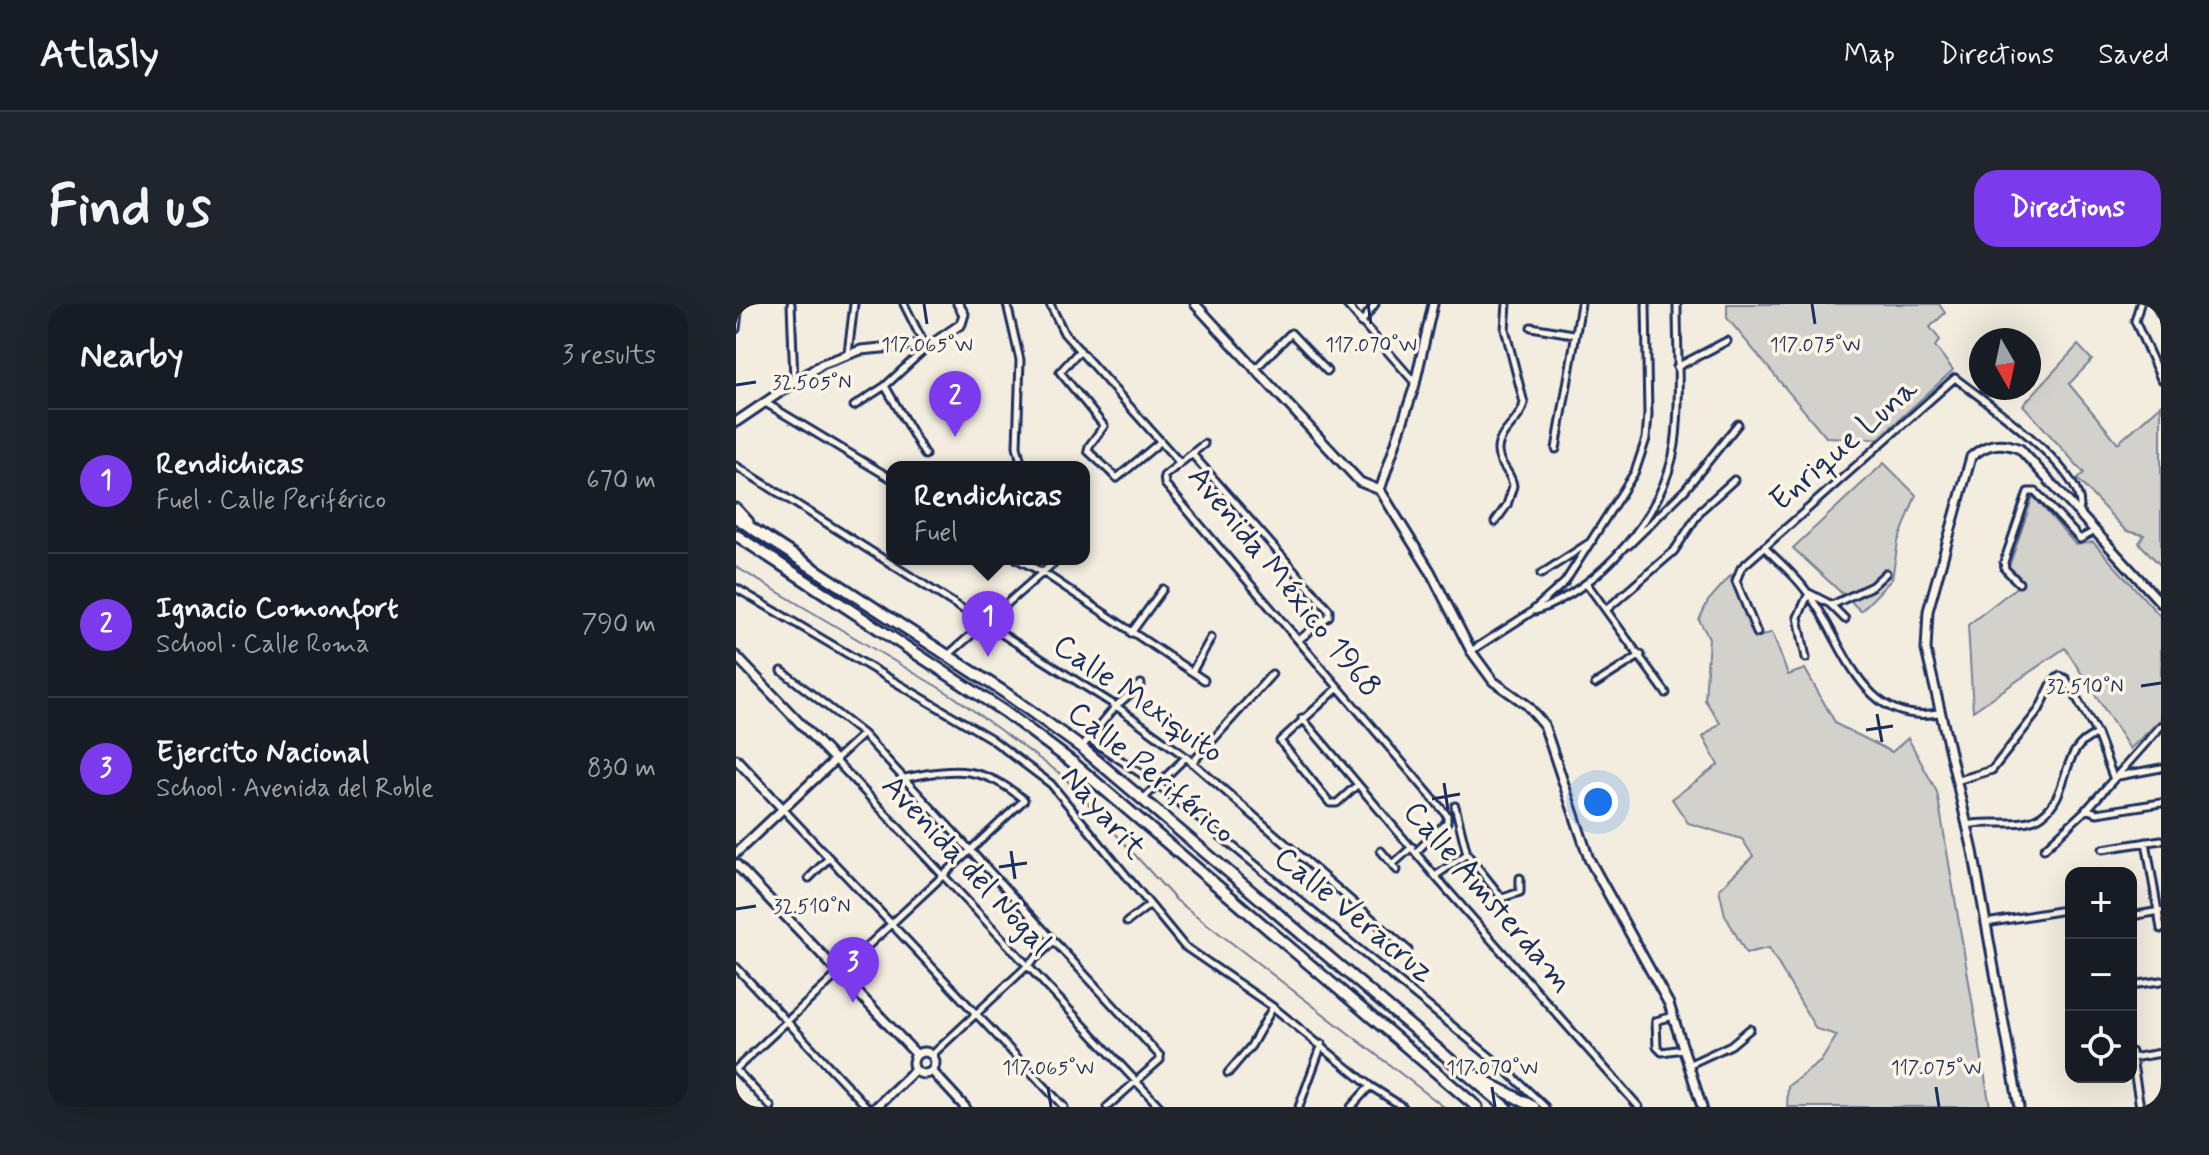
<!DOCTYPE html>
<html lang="en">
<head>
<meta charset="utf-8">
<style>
	:root { --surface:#171b24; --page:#20242c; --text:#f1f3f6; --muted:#9ea1a6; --line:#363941; --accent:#7c3aed }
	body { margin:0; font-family:Mynerve,sans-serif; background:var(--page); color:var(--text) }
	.controls { position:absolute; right:24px; bottom:24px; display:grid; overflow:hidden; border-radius:16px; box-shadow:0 8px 32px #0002 }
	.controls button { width:72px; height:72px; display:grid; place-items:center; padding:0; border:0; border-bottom:2px solid var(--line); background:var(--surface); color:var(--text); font:40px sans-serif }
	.compass { position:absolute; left:1233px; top:24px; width:72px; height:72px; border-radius:50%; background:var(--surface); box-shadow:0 8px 32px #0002; rotate:171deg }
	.you { position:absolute; left:862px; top:498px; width:28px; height:28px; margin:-20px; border:6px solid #fff; border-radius:50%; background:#1a73e8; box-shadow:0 0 0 12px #1a73e833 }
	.badge { display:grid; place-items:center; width:52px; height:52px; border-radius:50%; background:var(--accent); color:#fff; font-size:26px; font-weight:700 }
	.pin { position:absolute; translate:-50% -66px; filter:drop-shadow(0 2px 4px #0008) }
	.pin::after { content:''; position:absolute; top:42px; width:28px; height:24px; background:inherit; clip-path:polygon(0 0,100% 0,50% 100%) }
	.popup { position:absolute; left:150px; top:157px; width:204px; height:104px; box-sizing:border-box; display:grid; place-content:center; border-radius:16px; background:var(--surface); filter:drop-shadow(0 2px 6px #0005); font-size:26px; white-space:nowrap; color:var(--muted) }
	.popup b { font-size:30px; color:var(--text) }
	.popup::after { content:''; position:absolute; left:50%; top:100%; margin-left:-16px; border:16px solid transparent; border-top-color:var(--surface) }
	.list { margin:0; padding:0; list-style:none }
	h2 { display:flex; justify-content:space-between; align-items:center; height:104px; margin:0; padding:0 32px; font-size:34px }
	h2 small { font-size:26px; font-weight:400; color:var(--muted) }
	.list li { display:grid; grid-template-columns:52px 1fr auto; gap:24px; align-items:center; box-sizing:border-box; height:144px; padding:0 32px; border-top:2px solid var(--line) }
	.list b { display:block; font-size:30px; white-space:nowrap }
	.list p { margin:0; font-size:26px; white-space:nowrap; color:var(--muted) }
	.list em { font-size:26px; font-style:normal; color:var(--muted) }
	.icon { flex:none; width:44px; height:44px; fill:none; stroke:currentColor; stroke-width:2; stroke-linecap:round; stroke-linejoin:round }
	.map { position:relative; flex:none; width:1425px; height:803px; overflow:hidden; border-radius:24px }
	header { display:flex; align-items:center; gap:48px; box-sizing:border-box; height:112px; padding:0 40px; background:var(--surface); border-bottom:2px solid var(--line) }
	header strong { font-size:38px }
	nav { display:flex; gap:44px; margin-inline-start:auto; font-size:28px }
	.intro { display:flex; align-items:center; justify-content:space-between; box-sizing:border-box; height:192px; padding:0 48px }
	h1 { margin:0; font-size:56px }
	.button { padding:20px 36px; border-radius:24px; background:var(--accent); color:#fff; font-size:28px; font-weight:700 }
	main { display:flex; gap:48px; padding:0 48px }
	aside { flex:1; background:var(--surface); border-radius:24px; box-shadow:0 8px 32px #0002 }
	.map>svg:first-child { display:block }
	.green { fill:#d3d1cc; stroke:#778095; stroke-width:2 }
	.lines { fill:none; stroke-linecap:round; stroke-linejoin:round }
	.stream { stroke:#707a91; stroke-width:2 }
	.minor-casing { stroke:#1b2f5e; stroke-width:11 }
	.tertiary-casing { stroke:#1b2f5e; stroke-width:13 }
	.secondary-casing { stroke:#1b2f5e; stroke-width:13 }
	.trunk-casing { stroke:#1b2f5e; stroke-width:15 }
	.minor { stroke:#fcf5e5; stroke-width:5 }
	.tertiary { stroke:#fcf5e5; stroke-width:7 }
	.secondary { stroke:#fcf5e5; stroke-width:7 }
	.trunk { stroke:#fcf5e5; stroke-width:9 }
	.ticks { fill:none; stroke:#1b2f5e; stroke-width:3 }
	.labels { text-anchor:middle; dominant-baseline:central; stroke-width:7; stroke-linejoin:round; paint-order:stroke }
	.street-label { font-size:32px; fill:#1b2f5e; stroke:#fcf5e5 }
	.ticks-label { font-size:20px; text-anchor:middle; fill:#1b2f5e; stroke:#fcf5e5; stroke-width:7; stroke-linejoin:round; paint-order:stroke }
</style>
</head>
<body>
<header>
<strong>Atlasly</strong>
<nav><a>Map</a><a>Directions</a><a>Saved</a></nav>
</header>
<div class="intro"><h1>Find us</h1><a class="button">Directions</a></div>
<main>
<aside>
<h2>Nearby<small>3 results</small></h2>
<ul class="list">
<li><span class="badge">1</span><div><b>Rendichicas</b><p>Fuel · Calle Periférico</p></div><em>670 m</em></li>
<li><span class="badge">2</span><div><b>Ignacio Comonfort</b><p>School · Calle Roma</p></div><em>790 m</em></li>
<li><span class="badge">3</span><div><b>Ejercito Nacional</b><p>School · Avenida del Roble</p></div><em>830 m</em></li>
</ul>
</aside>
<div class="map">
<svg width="1425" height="803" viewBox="0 0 1425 803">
	<rect width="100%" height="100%" fill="#f3ede0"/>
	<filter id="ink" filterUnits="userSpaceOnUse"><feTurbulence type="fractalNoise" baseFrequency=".0125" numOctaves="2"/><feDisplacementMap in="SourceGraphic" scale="16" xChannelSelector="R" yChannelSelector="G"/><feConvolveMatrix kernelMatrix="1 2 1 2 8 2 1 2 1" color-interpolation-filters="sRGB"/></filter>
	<g filter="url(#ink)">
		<path class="green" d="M 991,0 L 1203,0 L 1209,9 L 1194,23 L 1204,36 L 1199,42 L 1217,66 L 1142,135 L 1090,133 L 991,14 Z
			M 1342,41 L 1356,56 L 1333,80 L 1382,139 L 1425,101 L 1425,262 L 1403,239 L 1408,231 L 1390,227 L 1341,175 L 1348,169 L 1287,101 Z
			M 1148,159 L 1180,191 L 1162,238 L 1156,275 L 1125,307 L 1057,244 Z
			M 1297,192 L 1340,241 L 1357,238 L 1425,313 L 1425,415 L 1394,445 L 1329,344 L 1237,407 L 1232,321 L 1287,278 L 1273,263 Z
			M 995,271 L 1019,335 L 1036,328 L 1052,371 L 1069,365 L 1100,420 L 1156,448 L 1172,434 L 1201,488 L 1254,803 L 1051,803 L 1052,782 L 1085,757 L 1101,731 L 1080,725 L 1033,644 L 1010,649 L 989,611 L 983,585 L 1017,552 L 1006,535 L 952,519 L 936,495 L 982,461 L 967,433 L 984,419 L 969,396 L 973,334 L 963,316 L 972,297 Z"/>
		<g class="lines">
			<path class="stream" d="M 0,263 L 217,392 L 326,471 L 440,596 L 708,803"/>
			<defs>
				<path id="minor" d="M 55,0 L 58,76
					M 271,0 L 284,56 L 281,142 L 286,163
					M 314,0 L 328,29 L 443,158
					M 610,0 L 680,80
					M 1404,0 L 1399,17 L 1425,75
					M 625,19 L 639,0
					M 795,23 L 837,30
					M 0,25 L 3,0
					M 344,46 L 324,68 L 368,122 L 353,142 L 352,147 L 381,174 L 424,138
					M 112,49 L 118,0
					M 941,63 L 991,37
					M 518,66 L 555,29 L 591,67
					M 149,82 L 189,151
					M 28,98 L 156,175
					M 118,102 L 149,82 L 190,44 L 168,0
					M 468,140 L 428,172 L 429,180 L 711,511 L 711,518 L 680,548
					M 820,145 L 845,0
					M 456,150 L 593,306 L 593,312 L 564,335
					M 0,162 L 380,402 L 450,453 L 672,646
					M 759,218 L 771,201 L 777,182 C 776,168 761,160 762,145 C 763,127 785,117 788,99 L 769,25 L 771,0
					M 893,241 L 949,186 L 1002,120
					M 1028,243 C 1042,257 1059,271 1071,288 C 1108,335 1123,423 1202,409
					M 281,255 L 308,269 L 468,376
					M 805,270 L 856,237
					M 1283,279 L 1269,265 L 1268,258 L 1292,188 L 1300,188 L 1344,235 L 1359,227
					M 851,280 L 930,389
					M 0,284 L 254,434 L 315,480 L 448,642 L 537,703 L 634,782 L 667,803
					M 1096,301 L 1136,282 L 1150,269
					M 870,306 L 938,247 L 965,206 L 998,176
					M 799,307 C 865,284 928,211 939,141 C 945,95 941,46 941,0
					M 395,329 L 427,285
					M 1021,329 L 1000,277 L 1005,264 L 1219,74 C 1247,96 1355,170 1343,207
					M 735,347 L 794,309 L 829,278 L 899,168 L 910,135 L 912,111 L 910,0
					M 211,352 L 322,255
					M 1070,354 L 1062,313 L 1073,289 L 1094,300 L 1109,315
					M 46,367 L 127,430 L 424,752 L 424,756 L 371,803
					M 456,368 L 475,334
					M 859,380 L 905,351
					M 602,384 L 544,437 L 594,499 L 601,499 L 621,481
					M 566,414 L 699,572 L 903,803
					M 127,430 L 99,456 L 424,803
					M 353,435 L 422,481 L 769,765 L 809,803
					M 346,443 L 380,402 L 405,380
					M 456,459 L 536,370
					M 1220,477 L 1256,466 L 1303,406 L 1317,377 L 1324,372 L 1330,375 L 1361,430 L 1377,473 L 1425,464
					M 408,494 L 450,453
					M 719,502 L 731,550 L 766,594 L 784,588 L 784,574
					M 47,505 L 328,803
					M 1350,505 L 1361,509 L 1425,499
					M 1231,521 C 1253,515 1287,525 1306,511 C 1336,489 1322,444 1361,430
					M 1410,538 L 1425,625
					M 1308,545 L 1353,503 L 1425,422
					M 1367,545 L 1425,536
					M 645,547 L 661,566
					M 657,560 L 676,543
					M 699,572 L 731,550
					M 73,574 L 93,554
					M 1395,612 L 1424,607
					M 391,618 L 412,602
					M 1250,619 L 1335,605
					M 0,663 L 131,803
					M 1395,681 L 1425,677
					M 937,712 L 920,717 L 921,743 L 926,748 L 947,745
					M 1395,748 L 1404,803
					M 196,751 L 318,637
					M 1396,754 L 1425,749
					M 952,761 L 995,741 L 1014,725
					M 0,765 L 288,496 C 247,461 220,464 169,474
					M 0,766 L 35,803
					M 492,769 L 515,742 L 537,703
					M 563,803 L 586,740
					M 615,803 L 634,782"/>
				<path id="tertiary" d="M 0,118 L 86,60 L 125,46 L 177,41 L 190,44 L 225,20 L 228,10 L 222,0
					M 644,186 L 678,84 L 697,0
					M 0,455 L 47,505
					M 0,560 L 180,750
					M177 759a11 11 0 1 1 22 0a11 11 0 1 1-22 0Z
					M 196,767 L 229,803
					M 140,803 L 179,766"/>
				<path id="secondary" d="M 459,0 L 624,178 L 644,186 L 694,267 L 735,347 L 757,377 L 791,401 L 808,421 L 853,555 L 933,700 L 966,803
					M 1421,0 L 1425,9
					M 0,352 L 99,456 L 0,549
					M 1283,803 L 1237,547 L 1190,346 L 1192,307 L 1235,153 C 1251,139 1264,137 1284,145 L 1425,299"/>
				<path id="trunk" d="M 0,205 L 12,218
					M 0,214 L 268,388 L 346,444 L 770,803
					M 0,231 L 269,408 L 336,458 L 741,803
					M 738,771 L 798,803"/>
			</defs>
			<use href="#minor" class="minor-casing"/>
			<use href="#tertiary" class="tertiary-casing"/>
			<use href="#secondary" class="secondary-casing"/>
			<use href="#trunk" class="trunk-casing"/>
			<use href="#minor" class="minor"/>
			<use href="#tertiary" class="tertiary"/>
			<use href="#secondary" class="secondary"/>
			<use href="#trunk" class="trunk"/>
		</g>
	</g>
	<path class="ticks" d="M 188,0 L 191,20M 632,0 L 635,20M 1076,0 L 1079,20M 0,81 L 20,78M 1405,382 L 1425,379M 1141,410 L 1146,438M 1130,426 L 1157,422M 708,479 L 712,506M 696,495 L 724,490M 275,547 L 279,575M 263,563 L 291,559M 0,605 L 20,602M 312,783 L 315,803M 756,783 L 759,803M 1200,783 L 1203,803"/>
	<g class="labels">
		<g class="street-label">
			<text transform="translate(1108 141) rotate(-41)">Enrique Luna</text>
			<text transform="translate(548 278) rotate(51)">Avenida México 1968</text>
			<text transform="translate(402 395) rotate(35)">Calle Mexiquito</text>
			<text transform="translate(415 469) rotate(39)">Calle Periférico</text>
			<text transform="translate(367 509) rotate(49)">Nayarit</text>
			<text transform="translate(230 561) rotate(47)">Avenida del Nogal</text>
			<text transform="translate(752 593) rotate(49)">Calle Amsterdam</text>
			<text transform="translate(618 611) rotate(39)">Calle Veracruz</text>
		</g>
	</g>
	<g class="ticks-label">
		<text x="191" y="47">117.065°W</text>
		<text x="635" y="47">117.070°W</text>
		<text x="1079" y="47">117.075°W</text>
		<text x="76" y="85">32.505°N</text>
		<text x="1349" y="389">32.510°N</text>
		<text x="76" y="609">32.510°N</text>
		<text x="312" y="770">117.065°W</text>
		<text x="756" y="770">117.070°W</text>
		<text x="1200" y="770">117.075°W</text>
	</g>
</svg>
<div class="controls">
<button>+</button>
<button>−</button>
<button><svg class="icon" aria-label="locate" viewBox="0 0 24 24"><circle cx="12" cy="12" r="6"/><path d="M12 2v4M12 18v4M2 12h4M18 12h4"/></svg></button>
</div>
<svg class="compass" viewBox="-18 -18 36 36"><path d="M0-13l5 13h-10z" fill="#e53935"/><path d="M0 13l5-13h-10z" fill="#9ea1a6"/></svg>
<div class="you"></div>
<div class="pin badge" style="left:252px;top:353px">1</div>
<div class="popup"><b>Rendichicas</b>Fuel</div>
<div class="pin badge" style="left:219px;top:133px">2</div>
<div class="pin badge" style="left:117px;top:699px">3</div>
</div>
</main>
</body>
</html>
